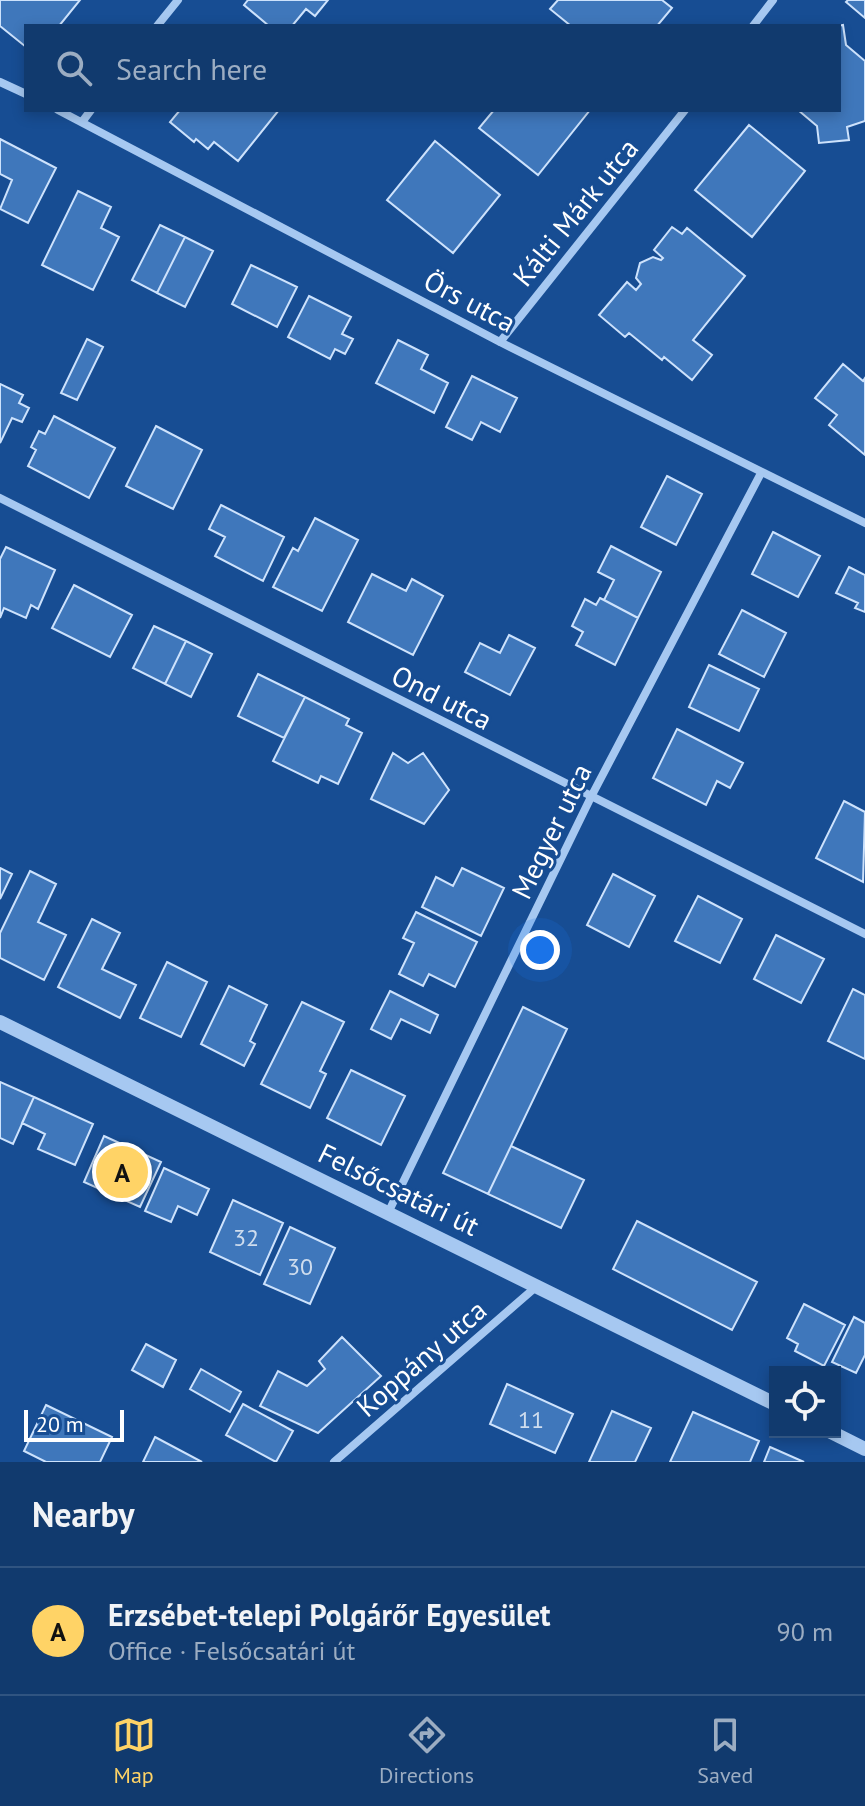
<!DOCTYPE html>
<html lang="en">
<head>
<meta charset="utf-8">
<style>
	:root { --surface:#113a6e; --page:#1e4576; --text:#f1f3f6; --muted:#9cadc2; --line:#305481; --accent:#ffd366 }
	body { margin:0; font-family:"PT Sans",sans-serif; background:var(--page); color:var(--text) }
	.controls { position:absolute; right:24px; bottom:24px; display:grid; overflow:hidden; border-radius:0px; box-shadow:0 4px 12px #0003 }
	.controls button { width:72px; height:72px; display:grid; place-items:center; padding:0; border:0; border-bottom:2px solid var(--line); background:var(--surface); color:var(--text); font:40px sans-serif }
	.scale { position:absolute; left:24px; bottom:20px; width:100px; box-sizing:border-box; padding-left:8px; border:4px solid #fff; border-top:0; font-size:22px; line-height:28px; white-space:nowrap; color:#fff; -webkit-text-stroke:6px #174d93; paint-order:stroke }
	.you { position:absolute; left:540px; top:950px; width:28px; height:28px; margin:-20px; border:6px solid #fff; border-radius:50%; background:#1a73e8; box-shadow:0 0 0 12px #1a73e833 }
	.badge { display:grid; place-items:center; width:52px; height:52px; border-radius:50%; background:var(--accent); color:#111; font-size:26px; font-weight:700 }
	.pin { position:absolute; translate:-50% -50%; border:4px solid #fff; box-shadow:0 2px 8px #0006 }
	.list { margin:0; padding:0; list-style:none }
	h2 { display:flex; justify-content:space-between; align-items:center; height:104px; margin:0; padding:0 32px; font-size:34px }
	h2 small { font-size:26px; font-weight:400; color:var(--muted) }
	.list li { display:grid; grid-template-columns:52px 1fr auto; gap:24px; align-items:center; box-sizing:border-box; height:128px; padding:0 32px; border-top:2px solid var(--line) }
	.list b { display:block; font-size:30px; white-space:nowrap }
	.list p { margin:0; font-size:26px; white-space:nowrap; color:var(--muted) }
	.list em { font-size:26px; font-style:normal; color:var(--muted) }
	.icon { flex:none; width:44px; height:44px; fill:none; stroke:currentColor; stroke-width:2; stroke-linecap:round; stroke-linejoin:round }
	.map { position:relative; flex:none; width:865px; height:1462px; overflow:hidden }
	.search { position:absolute; background:var(--surface); box-shadow:0 4px 12px #0003; left:24px; right:24px; top:24px; height:88px; display:flex; align-items:center; gap:20px; box-sizing:border-box; padding:0 28px; border-radius:0px; color:var(--muted); font-size:30px }
	.sheet { height:232px; background:var(--surface) }
	nav { display:flex; justify-content:space-around; align-items:center; box-sizing:border-box; height:112px; border-top:2px solid var(--line); background:var(--surface); font-size:22px; color:var(--muted) }
	nav a { display:grid; justify-items:center; gap:4px }
	nav .on { color:var(--accent) }
	.map>svg:first-child { display:block }
	.building { fill:#3f77bb; stroke:#cde2fc; stroke-width:2 }
	.lines { fill:none; stroke-linecap:round; stroke-linejoin:round }
	.minor { stroke:#a6c8f1; stroke-width:8 }
	.tertiary { stroke:#a6c8f1; stroke-width:14 }
	.labels { text-anchor:middle; dominant-baseline:central; stroke-width:6; stroke-linejoin:round; paint-order:stroke }
	.number-label { font-size:24px; fill:#cfddee }
	.street-label { font-size:28px; fill:#fff; stroke:#174d93 }
</style>
</head>
<body>
<div class="map">
<svg width="865" height="1462" viewBox="0 0 865 1462">
	<rect width="100%" height="100%" fill="#174d93"/>
	<path class="building" d="M 0,0 L 80,0 L 59,26 L 26,26 L 26,47 L 0,26 Z
		M 248,0 L 328,0 L 315,16 L 306,9 L 292,26 L 269,26 L 244,5 Z
		M 558,0 L 662,0 L 672,8 L 657,26 L 571,26 L 550,9 Z
		M 848,0 L 865,0 L 865,18 L 846,2 Z
		M 843,25 L 846,45 L 865,61 L 865,121 L 847,127 L 849,140 L 819,143 L 817,126 L 798,110 L 839,110 L 837,26 Z
		M 180,110 L 279,110 L 238,161 L 214,142 L 208,149 L 196,139 L 194,142 L 170,122 Z
		M 494,110 L 590,110 L 538,175 L 479,128 Z
		M 749,125 L 805,171 L 752,237 L 695,190 Z
		M 0,139 L 56,168 L 28,223 L 0,209 L 12,180 L 0,174 Z
		M 435,141 L 500,195 L 453,253 L 387,200 Z
		M 78,191 L 111,207 L 101,228 L 119,237 L 93,290 L 42,265 Z
		M 160,225 L 185,237 L 157,293 L 132,280 Z
		M 672,227 L 682,234 L 687,228 L 745,276 L 693,340 L 712,355 L 692,380 L 664,357 L 662,360 L 629,333 L 625,337 L 599,315 L 627,282 L 636,290 L 641,284 L 636,278 L 640,263 L 653,257 L 661,260 L 663,258 L 654,250 Z
		M 185,237 L 213,251 L 185,307 L 157,293 Z
		M 251,265 L 297,287 L 277,327 L 232,304 Z
		M 309,296 L 351,317 L 342,334 L 353,339 L 345,354 L 335,349 L 330,359 L 288,337 Z
		M 87,339 L 103,347 L 77,400 L 61,393 Z
		M 398,340 L 428,355 L 421,369 L 448,383 L 434,413 L 376,383 Z
		M 843,364 L 863,381 L 865,378 L 865,455 L 829,425 L 837,415 L 815,398 Z
		M 472,376 L 517,398 L 500,432 L 481,422 L 472,440 L 446,427 Z
		M 0,384 L 23,395 L 19,403 L 29,408 L 22,422 L 12,418 L 0,443 Z
		M 54,416 L 115,448 L 89,498 L 28,466 L 36,450 L 31,447 L 39,431 L 45,434 Z
		M 156,426 L 202,450 L 173,509 L 126,486 Z
		M 667,476 L 702,494 L 676,545 L 641,527 Z
		M 221,505 L 284,537 L 263,581 L 215,556 L 225,537 L 209,529 Z
		M 315,518 L 358,540 L 322,611 L 273,587 L 293,548 L 298,551 Z
		M 773,532 L 820,556 L 798,597 L 752,574 Z
		M 611,546 L 661,572 L 638,618 L 604,600 L 614,580 L 598,572 Z
		M 6,547 L 55,570 L 38,609 L 31,605 L 26,618 L 4,608 L 0,618 L 0,559 Z
		M 849,567 L 865,575 L 865,612 L 855,608 L 858,603 L 836,593 Z
		M 372,574 L 406,591 L 412,579 L 443,596 L 413,655 L 348,622 Z
		M 74,585 L 132,615 L 110,657 L 52,628 Z
		M 600,598 L 638,618 L 615,665 L 576,645 L 583,632 L 572,626 L 585,599 L 596,605 Z
		M 742,610 L 786,633 L 764,677 L 719,654 Z
		M 154,626 L 186,641 L 165,684 L 133,668 Z
		M 509,635 L 535,648 L 510,695 L 465,672 L 480,643 L 500,653 Z
		M 186,641 L 212,654 L 191,697 L 165,684 Z
		M 709,665 L 759,689 L 739,731 L 689,707 Z
		M 258,674 L 305,697 L 284,738 L 238,716 Z
		M 305,697 L 349,719 L 346,725 L 362,733 L 338,784 L 321,776 L 318,783 L 273,761 Z
		M 677,729 L 743,763 L 730,788 L 717,781 L 706,805 L 653,778 Z
		M 393,753 L 408,763 L 423,753 L 449,790 L 424,824 L 371,799 Z
		M 844,801 L 865,812 L 863,882 L 816,858 Z
		M 0,868 L 12,874 L 0,899 Z
		M 462,868 L 504,888 L 481,936 L 422,907 L 436,877 L 453,886 Z
		M 30,871 L 56,884 L 38,922 L 66,935 L 44,980 L 0,958 L 0,933 Z
		M 613,874 L 655,896 L 629,947 L 587,925 Z
		M 698,896 L 742,919 L 720,963 L 675,941 Z
		M 416,912 L 477,942 L 455,987 L 429,974 L 423,986 L 399,974 L 414,943 L 403,938 Z
		M 92,919 L 120,933 L 102,969 L 136,985 L 120,1018 L 58,987 Z
		M 776,935 L 824,959 L 801,1003 L 754,979 Z
		M 167,962 L 207,982 L 181,1037 L 140,1018 Z
		M 229,986 L 267,1005 L 250,1041 L 255,1044 L 244,1066 L 201,1044 Z
		M 853,989 L 865,995 L 865,1059 L 828,1041 Z
		M 390,991 L 438,1015 L 430,1033 L 401,1019 L 391,1039 L 371,1029 Z
		M 302,1002 L 344,1022 L 320,1071 L 326,1074 L 310,1108 L 261,1084 Z
		M 523,1007 L 567,1029 L 488,1194 L 443,1173 Z
		M 351,1070 L 405,1096 L 381,1145 L 327,1118 Z
		M 0,1082 L 34,1097 L 13,1144 L 0,1138 Z
		M 34,1097 L 93,1124 L 75,1165 L 38,1149 L 45,1134 L 22,1123 Z
		M 104,1136 L 161,1162 L 140,1207 L 84,1182 Z
		M 511,1146 L 584,1180 L 561,1228 L 488,1194 Z
		M 164,1168 L 209,1189 L 197,1215 L 178,1206 L 171,1222 L 145,1211 Z
		M 233,1200 L 283,1223 L 260,1275 L 210,1252 Z
		M 637,1221 L 757,1282 L 732,1330 L 613,1269 Z
		M 290,1227 L 335,1248 L 310,1304 L 264,1284 Z
		M 804,1304 L 845,1325 L 824,1366 L 795,1351 L 798,1344 L 787,1338 Z
		M 854,1317 L 865,1323 L 865,1355 L 856,1373 L 832,1362 Z
		M 342,1337 L 381,1376 L 318,1433 L 260,1406 L 278,1371 L 307,1386 L 325,1369 L 319,1361 Z
		M 146,1344 L 176,1360 L 163,1387 L 132,1370 Z
		M 201,1369 L 241,1392 L 230,1412 L 190,1389 Z
		M 507,1384 L 573,1414 L 555,1453 L 490,1424 Z
		M 243,1404 L 293,1431 L 276,1462 L 226,1435 Z
		M 46,1405 L 112,1437 L 100,1462 L 46,1462 L 24,1451 Z
		M 612,1411 L 651,1428 L 635,1462 L 589,1462 Z
		M 693,1412 L 759,1441 L 750,1462 L 670,1462 Z
		M 155,1437 L 202,1462 L 143,1462 Z
		M 770,1447 L 804,1462 L 764,1462 Z"/>
	<g class="lines">
		<path class="minor" d="M 157,26 L 178,0
			M 753,26 L 773,0
			M 0,82 L 26,94
			M 58,110 L 500,342 L 865,523
			M 82,122 L 91,110
			M 500,342 L 685,110
			M 0,498 L 865,934
			M 388,1213 L 591,797 L 761,473
			M 334,1462 L 537,1286"/>
		<path class="tertiary" d="M 0,1022 L 775,1404
			M 831,1432 L 865,1449"/>
	</g>
	<g class="labels">
		<g class="number-label">
			<text x="246" y="1237">32</text>
			<text x="300" y="1266">30</text>
			<text x="531" y="1419">11</text>
		</g>
		<g class="street-label">
			<text transform="translate(575 212) rotate(-51)">Kálti Márk utca</text>
			<text transform="translate(470 301) rotate(28)">Örs utca</text>
			<text transform="translate(442 697) rotate(27)">Ond utca</text>
			<text transform="translate(551 831) rotate(-64)">Megyer utca</text>
			<text transform="translate(399 1189) rotate(26)">Felsőcsatári út</text>
			<text transform="translate(421 1358) rotate(-41)">Koppány utca</text>
		</g>
	</g>
</svg>
<div class="controls">
<button><svg class="icon" aria-label="locate" viewBox="0 0 24 24"><circle cx="12" cy="12" r="6"/><path d="M12 2v4M12 18v4M2 12h4M18 12h4"/></svg></button>
</div>
<div class="scale">20 m</div>
<div class="you"></div>
<div class="pin badge" style="left:122px;top:1172px">A</div>
<div class="search"><svg class="icon" aria-label="search" viewBox="0 0 24 24"><circle cx="10" cy="10" r="6"/><path d="M15 15l6 6"/></svg>Search here</div>
</div>
<section class="sheet">
<h2>Nearby<small></small></h2>
<ul class="list">
<li><span class="badge">A</span><div><b>Erzsébet-telepi Polgárőr Egyesület</b><p>Office · Felsőcsatári út</p></div><em>90 m</em></li>
</ul>
</section>
<nav>
<a class="on"><svg class="icon" aria-label="map" viewBox="0 0 24 24"><path d="M3 6l6-2 6 2 6-2v14l-6 2-6-2-6 2zM9 4v14M15 6v14"/></svg>Map</a>
<a><svg class="icon" aria-label="directions" viewBox="0 0 24 24"><path d="M12 3l9 9-9 9-9-9zM9 14v-3h6M13 9l2 2-2 2"/></svg>Directions</a>
<a><svg class="icon" aria-label="saved" viewBox="0 0 24 24"><path d="M7 4h10v16l-5-4-5 4z"/></svg>Saved</a>
</nav>
</body>
</html>
